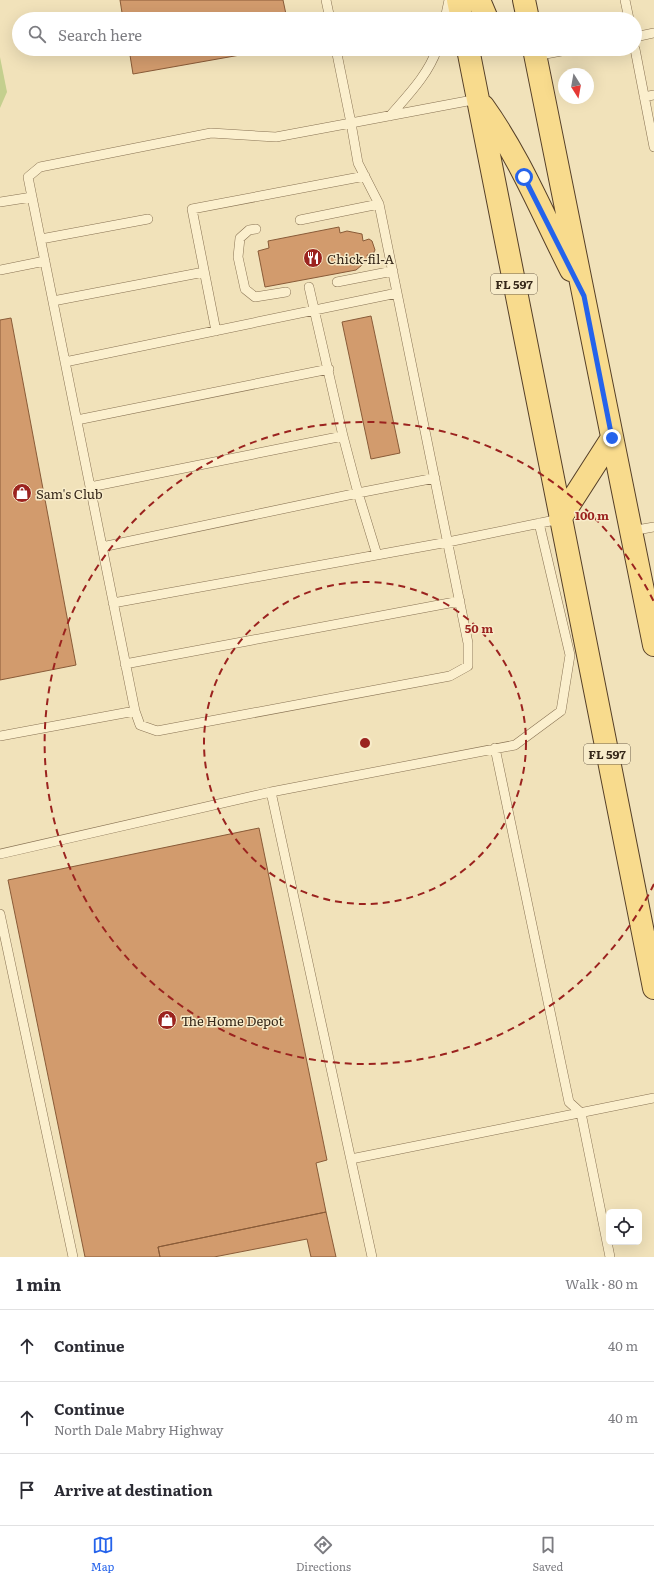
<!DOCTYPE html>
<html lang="en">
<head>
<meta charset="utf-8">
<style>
	:root { --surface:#fff; --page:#f7f7f7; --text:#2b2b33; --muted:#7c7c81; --line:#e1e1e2; --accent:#2563eb }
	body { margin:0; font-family:Literata,serif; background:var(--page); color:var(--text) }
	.controls { position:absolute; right:12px; bottom:12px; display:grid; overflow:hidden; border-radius:6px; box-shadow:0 4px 16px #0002 }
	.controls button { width:36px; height:36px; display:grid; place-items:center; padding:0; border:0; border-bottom:1px solid var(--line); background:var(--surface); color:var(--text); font:20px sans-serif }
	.compass { position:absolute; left:558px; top:68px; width:36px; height:36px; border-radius:50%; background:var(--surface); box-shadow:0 4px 16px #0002; rotate:169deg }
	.stop { position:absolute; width:12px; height:12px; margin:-9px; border:3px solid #2563eb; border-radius:50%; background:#fff }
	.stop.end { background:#2563eb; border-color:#fff; box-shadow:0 1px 4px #0008 }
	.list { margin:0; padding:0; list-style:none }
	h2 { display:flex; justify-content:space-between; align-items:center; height:52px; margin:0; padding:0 16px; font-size:17px }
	h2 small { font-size:13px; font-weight:400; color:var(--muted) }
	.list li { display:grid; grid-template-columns:26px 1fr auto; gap:12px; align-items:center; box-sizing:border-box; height:72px; padding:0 16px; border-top:1px solid var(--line) }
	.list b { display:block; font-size:15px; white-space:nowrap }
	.list p { margin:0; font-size:13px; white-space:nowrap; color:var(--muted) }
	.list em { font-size:13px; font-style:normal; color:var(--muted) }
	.icon { flex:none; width:22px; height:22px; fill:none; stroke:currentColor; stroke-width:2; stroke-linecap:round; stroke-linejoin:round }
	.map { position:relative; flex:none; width:654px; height:1257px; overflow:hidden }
	.search { position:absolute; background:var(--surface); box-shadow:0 4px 16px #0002; left:12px; right:12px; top:12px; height:44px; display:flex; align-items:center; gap:10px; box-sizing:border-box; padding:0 14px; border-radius:22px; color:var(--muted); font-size:15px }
	.sheet { height:268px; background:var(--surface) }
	nav { display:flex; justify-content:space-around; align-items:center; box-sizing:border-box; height:56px; border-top:1px solid var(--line); background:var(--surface); font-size:11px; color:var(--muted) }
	nav a { display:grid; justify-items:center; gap:2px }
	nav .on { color:var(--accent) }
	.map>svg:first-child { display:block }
	.green { fill:#c4cf8e }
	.building { fill:#d29b6d; stroke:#895b38 }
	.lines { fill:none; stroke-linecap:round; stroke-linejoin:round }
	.lane-casing { stroke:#887253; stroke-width:10 }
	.primary-casing { stroke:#553f28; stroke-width:24 }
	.lane { stroke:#fbefcd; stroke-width:9 }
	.primary { stroke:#f8db8d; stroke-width:22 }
	.route { stroke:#2563eb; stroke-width:5 }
	.ring { fill:none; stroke:#9b231f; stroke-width:2; stroke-dasharray:7 5 }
	.labels { text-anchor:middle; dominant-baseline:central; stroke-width:3; stroke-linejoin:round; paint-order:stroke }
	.shield { fill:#f8ecca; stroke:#70634f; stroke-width:1 }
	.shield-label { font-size:12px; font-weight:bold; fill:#36281a }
	.poi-label { font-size:13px; fill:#36281a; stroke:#f8ecca; text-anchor:start }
	.centre { fill:#9b231f; stroke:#f8ecca; stroke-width:2 }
	.ring-label { font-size:12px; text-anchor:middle; font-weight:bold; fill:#9b231f; stroke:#f8ecca; stroke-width:3; stroke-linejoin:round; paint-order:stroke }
</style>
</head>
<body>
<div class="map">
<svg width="654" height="1257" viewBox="0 0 654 1257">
	<rect width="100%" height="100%" fill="#f1e2ba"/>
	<path class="green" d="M 0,57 L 7,92 L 0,108 Z"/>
	<path class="building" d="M 120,0 L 283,0 L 287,19 L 123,19 Z
		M 129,49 L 274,49 L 133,74 Z
		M 339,227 L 340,233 L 347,231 L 362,234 L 363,241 L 369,239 L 372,241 L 375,250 L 373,254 L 367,255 L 368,260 L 356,270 L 265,287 L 258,251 L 269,248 L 268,241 Z
		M 371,316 L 400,453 L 371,459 L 342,322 Z
		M 11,318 L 76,665 L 0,680 L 0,320 Z
		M 259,828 L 327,1160 L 316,1163 L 326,1212 L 158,1247 L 160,1257 L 85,1257 L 8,880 Z
		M 326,1212 L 336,1257 L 311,1257 L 307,1239 L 214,1257 L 160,1257 L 158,1247 Z"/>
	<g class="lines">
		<defs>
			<path id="lane" d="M 326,0 L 330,19
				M 625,0 L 629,19
				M 445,19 L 449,0
				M 635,37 L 654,33
				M 336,49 L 351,123 L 276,137 L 211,133 L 40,167 L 28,177 L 135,711 L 140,725 L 157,731 L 450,676 L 468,666 L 468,643 L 379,204 L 358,163 L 351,123 L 478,99
				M 635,49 L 654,147
				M 535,56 L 572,49
				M 644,97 L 654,95
				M 390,116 C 408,95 428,75 437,49
				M 0,202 L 32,197
				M 300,220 L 379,204
				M 256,229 L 249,230 L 240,238 L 238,257 L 245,289 L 255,297 L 286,292
				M 41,239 L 148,219
				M 0,270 L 45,261
				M 337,282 L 393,271
				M 309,287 L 343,436 L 358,493 L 377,555
				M 53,301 L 204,272
				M 216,331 L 192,209 L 365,176
				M 65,362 L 397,293
				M 77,420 L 329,369
				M 90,487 L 343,436
				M 631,531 L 654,527
				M 102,547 L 358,493 L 435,478
				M 113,603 L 448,542 L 560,519
				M 125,664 L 460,601
				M 0,736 L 135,711
				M 495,748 L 569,1102 L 581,1113 L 610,1257
				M 0,854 L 271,792
				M 0,914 L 73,1257
				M 351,1159 L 654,1098
				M 372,1257 L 271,792 L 515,745 L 561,711 L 570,655 L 539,523"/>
			<path id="primary" d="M 458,0 L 462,19
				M 479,0 L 487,19
				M 524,0 L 528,19
				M 468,49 L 654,988
				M 534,49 L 654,645
				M 483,106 C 519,156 543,215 571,270
				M 560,519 L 612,438"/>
		</defs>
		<use href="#lane" class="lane-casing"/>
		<use href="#primary" class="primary-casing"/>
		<use href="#lane" class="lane"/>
		<use href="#primary" class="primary"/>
	</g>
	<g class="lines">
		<path class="route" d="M 524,177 L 584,296 L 612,438"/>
	</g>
	<g class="ring">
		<circle cx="365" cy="743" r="161"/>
		<path d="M654 884A321 321 0 1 1 654 602"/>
	</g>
	<defs>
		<symbol id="restaurant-disc" viewBox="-11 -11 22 22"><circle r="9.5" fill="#9b231f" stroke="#f8ecca"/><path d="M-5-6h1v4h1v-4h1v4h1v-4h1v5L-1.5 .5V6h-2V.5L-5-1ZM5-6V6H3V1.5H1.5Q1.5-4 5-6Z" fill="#fff"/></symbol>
		<symbol id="shop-disc" viewBox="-11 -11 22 22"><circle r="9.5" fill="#9b231f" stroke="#f8ecca"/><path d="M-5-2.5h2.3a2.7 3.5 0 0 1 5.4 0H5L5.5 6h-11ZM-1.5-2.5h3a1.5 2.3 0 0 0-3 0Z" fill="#fff"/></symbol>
	</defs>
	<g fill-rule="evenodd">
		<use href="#restaurant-disc" x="302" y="247" width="22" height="22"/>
		<use href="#shop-disc" x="11" y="482" width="22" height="22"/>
		<use href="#shop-disc" x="156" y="1009" width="22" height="22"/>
	</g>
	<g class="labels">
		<g class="shield">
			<rect x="491" y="274" width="46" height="20" rx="3"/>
			<rect x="584" y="744" width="46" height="20" rx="3"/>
		</g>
		<g class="shield-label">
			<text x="514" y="284">FL 597</text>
			<text x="607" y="754">FL 597</text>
		</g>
		<g class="poi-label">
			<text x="327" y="258">Chick-fil-A</text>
			<text x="36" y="493">Sam's Club</text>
			<text x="181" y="1020">The Home Depot</text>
		</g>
	</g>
	<circle cx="365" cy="743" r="6" class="centre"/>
	<g class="ring-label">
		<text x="592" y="520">100 m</text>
		<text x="479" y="633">50 m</text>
	</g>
</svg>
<div class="controls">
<button><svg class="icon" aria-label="locate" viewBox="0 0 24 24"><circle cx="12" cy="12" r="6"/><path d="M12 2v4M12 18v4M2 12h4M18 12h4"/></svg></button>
</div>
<svg class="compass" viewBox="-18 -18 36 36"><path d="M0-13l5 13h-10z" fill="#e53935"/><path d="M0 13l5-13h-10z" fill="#7c7c81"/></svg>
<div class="stop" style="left:524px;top:177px"></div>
<div class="stop end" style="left:612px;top:438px"></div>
<div class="search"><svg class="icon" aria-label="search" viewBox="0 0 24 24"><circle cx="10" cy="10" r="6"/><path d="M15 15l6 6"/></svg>Search here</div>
</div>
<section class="sheet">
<h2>1 min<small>Walk · 80 m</small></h2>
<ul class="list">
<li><svg class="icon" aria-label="ahead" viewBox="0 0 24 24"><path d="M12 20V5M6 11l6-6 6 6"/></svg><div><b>Continue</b></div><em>40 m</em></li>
<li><svg class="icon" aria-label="ahead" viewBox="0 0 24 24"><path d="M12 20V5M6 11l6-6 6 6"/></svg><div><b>Continue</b><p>North Dale Mabry Highway</p></div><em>40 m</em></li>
<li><svg class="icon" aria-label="arrive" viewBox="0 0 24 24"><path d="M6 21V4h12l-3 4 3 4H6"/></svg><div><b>Arrive at destination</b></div></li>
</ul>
</section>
<nav>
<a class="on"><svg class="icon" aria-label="map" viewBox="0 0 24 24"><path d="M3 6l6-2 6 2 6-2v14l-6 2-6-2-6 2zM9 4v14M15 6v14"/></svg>Map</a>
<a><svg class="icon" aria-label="directions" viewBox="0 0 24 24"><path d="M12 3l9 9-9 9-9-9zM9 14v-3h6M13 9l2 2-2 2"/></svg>Directions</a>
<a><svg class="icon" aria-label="saved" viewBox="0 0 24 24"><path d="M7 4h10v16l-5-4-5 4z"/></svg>Saved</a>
</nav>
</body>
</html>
